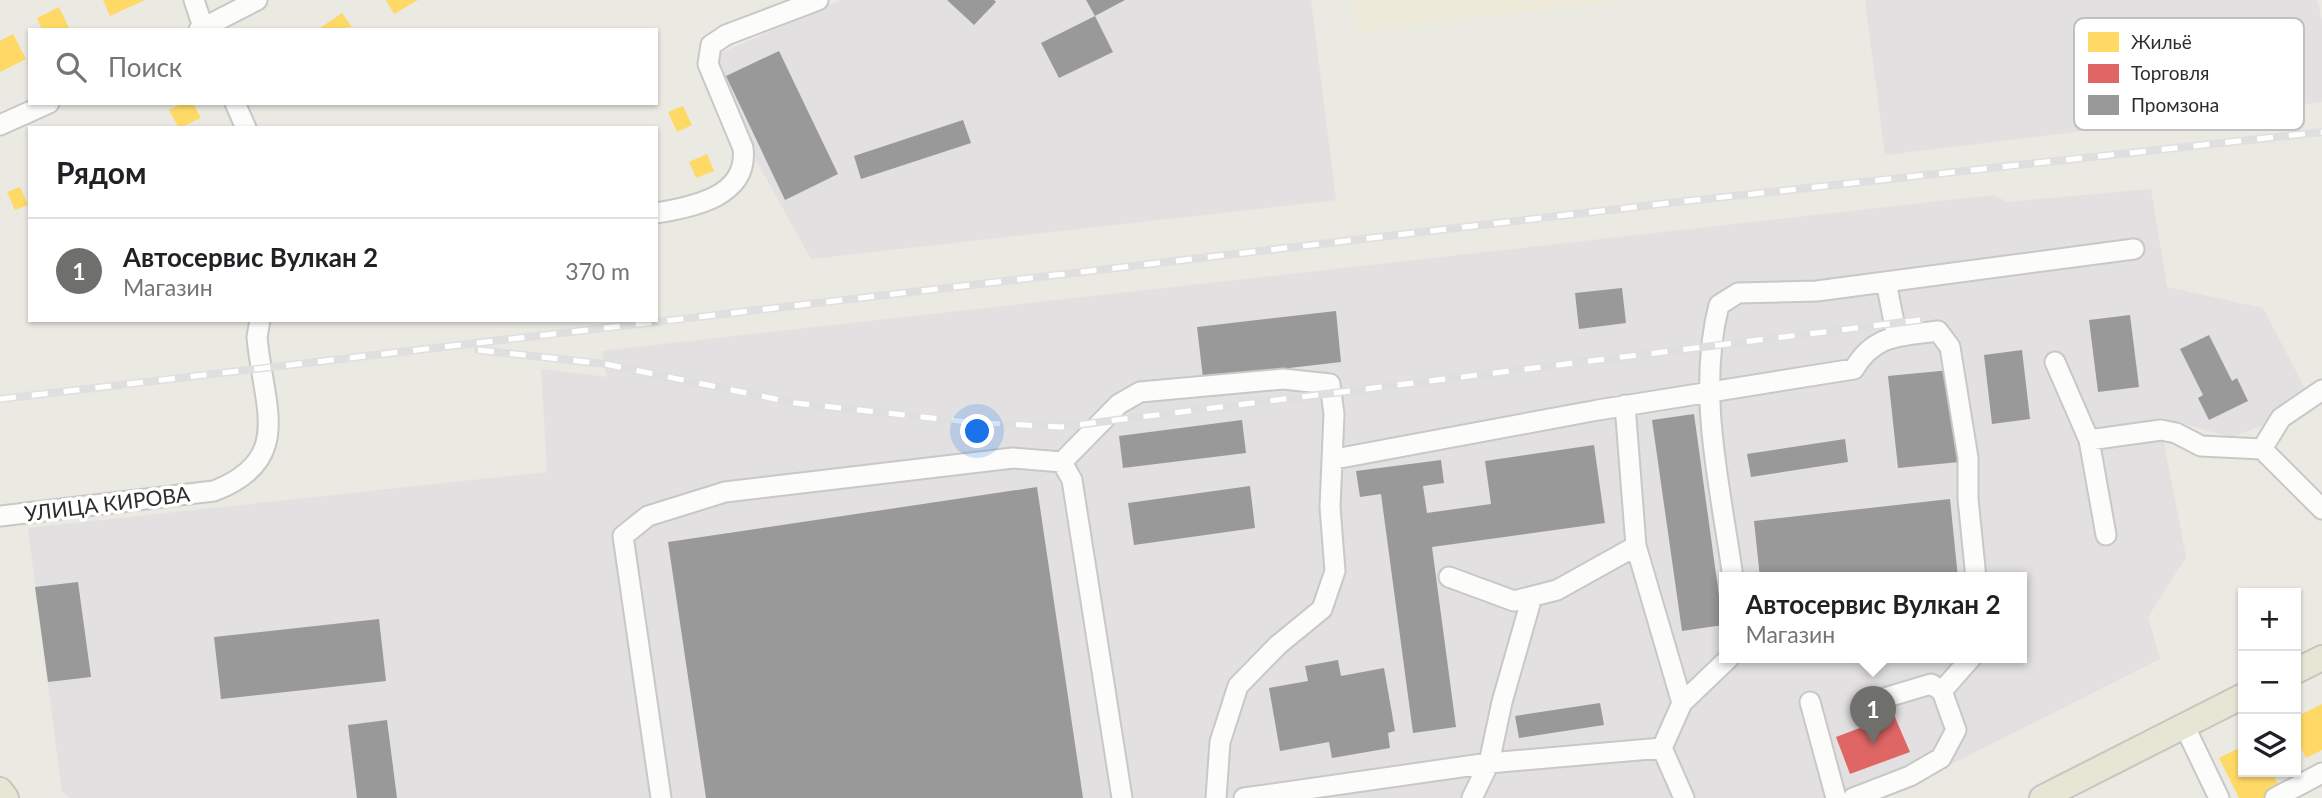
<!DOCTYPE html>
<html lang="ru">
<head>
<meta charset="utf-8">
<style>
	:root { --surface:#fff; --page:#f2f2f2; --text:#202124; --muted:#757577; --line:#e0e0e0; --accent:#6f6f6c }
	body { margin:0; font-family:Lato,sans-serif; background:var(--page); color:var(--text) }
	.controls { position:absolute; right:21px; bottom:21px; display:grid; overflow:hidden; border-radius:0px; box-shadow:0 2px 5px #0004 }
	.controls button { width:63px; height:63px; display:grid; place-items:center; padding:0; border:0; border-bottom:2px solid var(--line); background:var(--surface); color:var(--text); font:35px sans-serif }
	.you { position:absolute; left:978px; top:432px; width:24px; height:24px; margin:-18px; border:5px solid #fff; border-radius:50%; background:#1a73e8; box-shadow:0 0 0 10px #1a73e833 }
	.badge { display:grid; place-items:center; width:46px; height:46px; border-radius:50%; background:var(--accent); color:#fff; font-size:23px; font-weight:700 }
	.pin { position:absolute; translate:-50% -58px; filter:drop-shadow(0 2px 4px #0008) }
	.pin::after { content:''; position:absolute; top:37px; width:24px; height:21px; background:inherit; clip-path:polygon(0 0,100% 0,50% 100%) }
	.popup { position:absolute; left:1719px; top:572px; width:308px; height:91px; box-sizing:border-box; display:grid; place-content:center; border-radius:0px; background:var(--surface); filter:drop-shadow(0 2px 5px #0005); font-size:23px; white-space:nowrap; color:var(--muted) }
	.popup b { font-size:26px; color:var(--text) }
	.popup::after { content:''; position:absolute; left:50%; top:100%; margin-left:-14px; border:14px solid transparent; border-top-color:var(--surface) }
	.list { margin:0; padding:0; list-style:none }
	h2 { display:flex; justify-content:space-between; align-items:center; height:91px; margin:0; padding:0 28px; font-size:30px }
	h2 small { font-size:23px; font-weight:400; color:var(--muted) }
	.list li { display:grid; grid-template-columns:46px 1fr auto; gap:21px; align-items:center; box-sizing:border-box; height:105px; padding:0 28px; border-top:2px solid var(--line) }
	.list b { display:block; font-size:26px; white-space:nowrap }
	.list p { margin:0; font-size:23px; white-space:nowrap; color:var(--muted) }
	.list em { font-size:23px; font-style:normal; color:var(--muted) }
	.icon { flex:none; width:38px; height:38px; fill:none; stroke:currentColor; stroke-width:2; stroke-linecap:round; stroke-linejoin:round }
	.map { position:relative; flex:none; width:2322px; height:798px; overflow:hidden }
	.search { position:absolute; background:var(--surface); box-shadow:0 2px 5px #0004; left:28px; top:28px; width:630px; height:77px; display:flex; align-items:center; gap:18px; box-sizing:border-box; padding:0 24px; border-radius:0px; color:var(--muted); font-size:26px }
	.panel { position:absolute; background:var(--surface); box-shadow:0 2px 5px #0004; left:28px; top:126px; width:630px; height:196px; border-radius:0px }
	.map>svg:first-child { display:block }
	.industrial { fill:#e2e0e1; fill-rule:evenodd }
	.education { fill:#ede9d8 }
	.homes { fill:#ffd966 }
	.shops { fill:#e06666 }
	.industry { fill:#999 }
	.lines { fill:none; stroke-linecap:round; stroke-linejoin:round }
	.minor-casing { stroke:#c8c8c7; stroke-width:23 }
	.major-casing { stroke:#c6c5c3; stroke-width:28 }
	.minor { stroke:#fcfcfb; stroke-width:19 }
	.major { stroke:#e7e6d5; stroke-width:24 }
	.rail-casing { stroke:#dfdfdf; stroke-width:8 }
	.rail { stroke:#fff; stroke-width:5; stroke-dasharray:16; stroke-linecap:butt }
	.labels { text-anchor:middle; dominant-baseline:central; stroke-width:7; stroke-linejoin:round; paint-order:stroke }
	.street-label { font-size:21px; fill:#2d2d2d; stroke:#fff }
	.key { fill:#fff; stroke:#c0c0c0; stroke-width:2 }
	.key-label { font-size:19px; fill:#2d2d2d }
</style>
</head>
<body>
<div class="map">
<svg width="2322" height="798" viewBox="0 0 2322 798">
	<rect width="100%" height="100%" fill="#eae9e2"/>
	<path class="industrial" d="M 841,0 L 1311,0 L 1336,200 L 811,259 L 756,160 L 714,56 Z
		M 1865,0 L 2317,0 L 2322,21 L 2322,102 L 1885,155 Z
		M 2151,189 L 2167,287 L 2263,308 L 2314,406 L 2231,437 L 2159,417 L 2186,557 L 2148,617 L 2160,659 L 1884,798 L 71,798 L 62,792 L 28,528 L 547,472 L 541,369 L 607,377 L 602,351 L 1994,195 L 2007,202 ZM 1724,578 L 2022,578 L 2022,658 L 1724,658 Z"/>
	<path class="education" d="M 1353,0 L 1628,0 L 1357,32 Z"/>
	<path class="homes" d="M 103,0 L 145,0 L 110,16 Z
		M 386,0 L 418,0 L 394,14 Z
		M 59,7 L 70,30 L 42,30 L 37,18 Z
		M 342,13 L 352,27 L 317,30 Z
		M 13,34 L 26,59 L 0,72 L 0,41 Z
		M 183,103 L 193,103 L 201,118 L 179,128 L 169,110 Z
		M 683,106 L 692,125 L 677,132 L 668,112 Z
		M 707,154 L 714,171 L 696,178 L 689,162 Z
		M 20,187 L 28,205 L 15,210 L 7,192 Z
		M 2322,704 L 2322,750 L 2306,758 L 2296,738 L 2296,717 Z
		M 2243,746 L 2243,772 L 2272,772 L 2282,792 L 2270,798 L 2239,798 L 2219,758 Z"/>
	<path class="shops" d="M 1894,715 L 1910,752 L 1850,774 L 1836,737 Z"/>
	<path class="industry" d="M 947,0 L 994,0 L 996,2 L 974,25 Z
		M 1086,0 L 1125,0 L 1095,16 Z
		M 1095,16 L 1113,52 L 1059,78 L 1041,43 Z
		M 779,51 L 838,174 L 785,200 L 726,76 Z
		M 963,120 L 971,143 L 861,179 L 854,156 Z
		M 1622,288 L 1626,323 L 1579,329 L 1575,293 Z
		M 1336,311 L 1341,362 L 1203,378 L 1197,327 Z
		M 2130,315 L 2139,387 L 2098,392 L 2089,320 Z
		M 2209,335 L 2232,381 L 2237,378 L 2248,401 L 2209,420 L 2198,398 L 2203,395 L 2180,349 Z
		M 2022,350 L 2030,419 L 1992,424 L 1984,355 Z
		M 1950,370 L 1959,462 L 1898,468 L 1888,376 Z
		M 1694,414 L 1723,625 L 1682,631 L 1652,420 Z
		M 1242,420 L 1246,453 L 1123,468 L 1119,436 Z
		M 1845,439 L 1848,462 L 1751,477 L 1747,454 Z
		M 1594,445 L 1605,523 L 1432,547 L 1456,727 L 1413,733 L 1381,494 L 1360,497 L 1356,471 L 1441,460 L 1444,483 L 1423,486 L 1427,513 L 1491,504 L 1485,461 Z
		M 1250,486 L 1255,528 L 1134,545 L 1128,503 Z
		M 1037,487 L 1083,798 L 706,798 L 668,542 Z
		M 1950,499 L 1958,578 L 1760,578 L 1754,521 Z
		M 78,582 L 91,677 L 48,682 L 35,587 Z
		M 379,619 L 386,681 L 221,699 L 214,637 Z
		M 1338,660 L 1341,676 L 1384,668 L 1395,731 L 1388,733 L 1390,748 L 1332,758 L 1329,742 L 1280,751 L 1269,688 L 1308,681 L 1305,666 Z
		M 1600,703 L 1604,725 L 1519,738 L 1515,716 Z
		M 387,720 L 397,798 L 357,798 L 348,725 Z"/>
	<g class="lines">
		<defs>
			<path id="minor" d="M 194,0 L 204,30
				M 199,30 L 257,0
				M 235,103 L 246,128
				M 0,125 L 49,103
				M 656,213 C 694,207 749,196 743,148 L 708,64 L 711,45 L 726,35 L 818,0
				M 1886,282 L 1897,337
				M 2055,362 L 2089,440 L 2106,535
				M 1625,405 L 1636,546 L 1682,703
				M 2089,440 L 2161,430 L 2176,433 L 2201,446 L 2262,449 L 2322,509
				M 2262,449 L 2281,418 L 2322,390
				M 1335,459 L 1598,410 L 1854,369 C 1874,334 1901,336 1938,331 L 1950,347 L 1968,458 L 1968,499 L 1976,578
				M 1062,462 L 1119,404 L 1140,392 L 1283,379 L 1330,384 L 1334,414 L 1330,507 L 1335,571 L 1322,609 L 1278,645 L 1238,686 L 1220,742 L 1216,798
				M 0,516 L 214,491 C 295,460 263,406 257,337 L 260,320
				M 1449,577 L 1514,601 L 1557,590 L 1636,546
				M 1733,578 C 1721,489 1696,394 1719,305 L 1738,293 L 1817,291 L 2134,249
				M 1942,691 L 1971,658
				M 1810,702 L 1836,798
				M 2184,725 L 2219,798
				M 661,798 L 623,536 L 648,516 L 725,492 L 1013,458 L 1062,462 L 1072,480 L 1122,798
				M 1244,798 L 1489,763 L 1662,748
				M 1472,798 L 1489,763 L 1502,702 L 1532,597
				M 1684,798 L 1662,748 L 1682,703 L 1729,658
				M 1853,798 L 1910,776 L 1941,758 L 1956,730 L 1942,691 L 1931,684 L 1871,702
				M 2275,798 L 2322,773"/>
			<path id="major" d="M 2296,671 L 2322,658
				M 0,790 L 6,798
				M 2042,798 L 2243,696"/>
		</defs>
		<use href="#minor" class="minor-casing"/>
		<use href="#major" class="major-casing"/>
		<use href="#minor" class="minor"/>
		<use href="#major" class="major"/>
		<defs>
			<path id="rail" d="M 478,350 L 605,364 L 795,403 L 968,422 L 1060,427 L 1920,320
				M 0,399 L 1669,203 L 2322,132"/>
		</defs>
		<use href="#rail" class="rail-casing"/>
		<use href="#rail" class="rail"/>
	</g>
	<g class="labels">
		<g class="street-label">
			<text transform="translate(107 503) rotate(-7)">УЛИЦА КИРОВА</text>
		</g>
	</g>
	<rect x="2074" y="18" width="230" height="112" rx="10" class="key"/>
	<rect x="2088" y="32" width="31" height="20" fill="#ffd966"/>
	<rect x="2088" y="64" width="31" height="19" fill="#e06666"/>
	<rect x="2088" y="95" width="31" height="20" fill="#999"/>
	<g class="key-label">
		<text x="2131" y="49">Жильё</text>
		<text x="2131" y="80">Торговля</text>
		<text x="2131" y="112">Промзона</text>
	</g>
</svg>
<div class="controls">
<button>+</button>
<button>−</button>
<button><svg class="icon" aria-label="layers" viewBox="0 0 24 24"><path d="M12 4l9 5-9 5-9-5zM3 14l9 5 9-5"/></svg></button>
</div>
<div class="you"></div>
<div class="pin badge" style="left:1873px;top:744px">1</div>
<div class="popup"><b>Автосервис Вулкан 2</b>Магазин</div>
<div class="search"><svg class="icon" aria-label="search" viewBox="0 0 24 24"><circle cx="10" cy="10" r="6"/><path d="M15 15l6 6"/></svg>Поиск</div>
<section class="panel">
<h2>Рядом<small></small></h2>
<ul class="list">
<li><span class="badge">1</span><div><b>Автосервис Вулкан 2</b><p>Магазин</p></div><em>370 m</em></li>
</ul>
</section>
</div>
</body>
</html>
